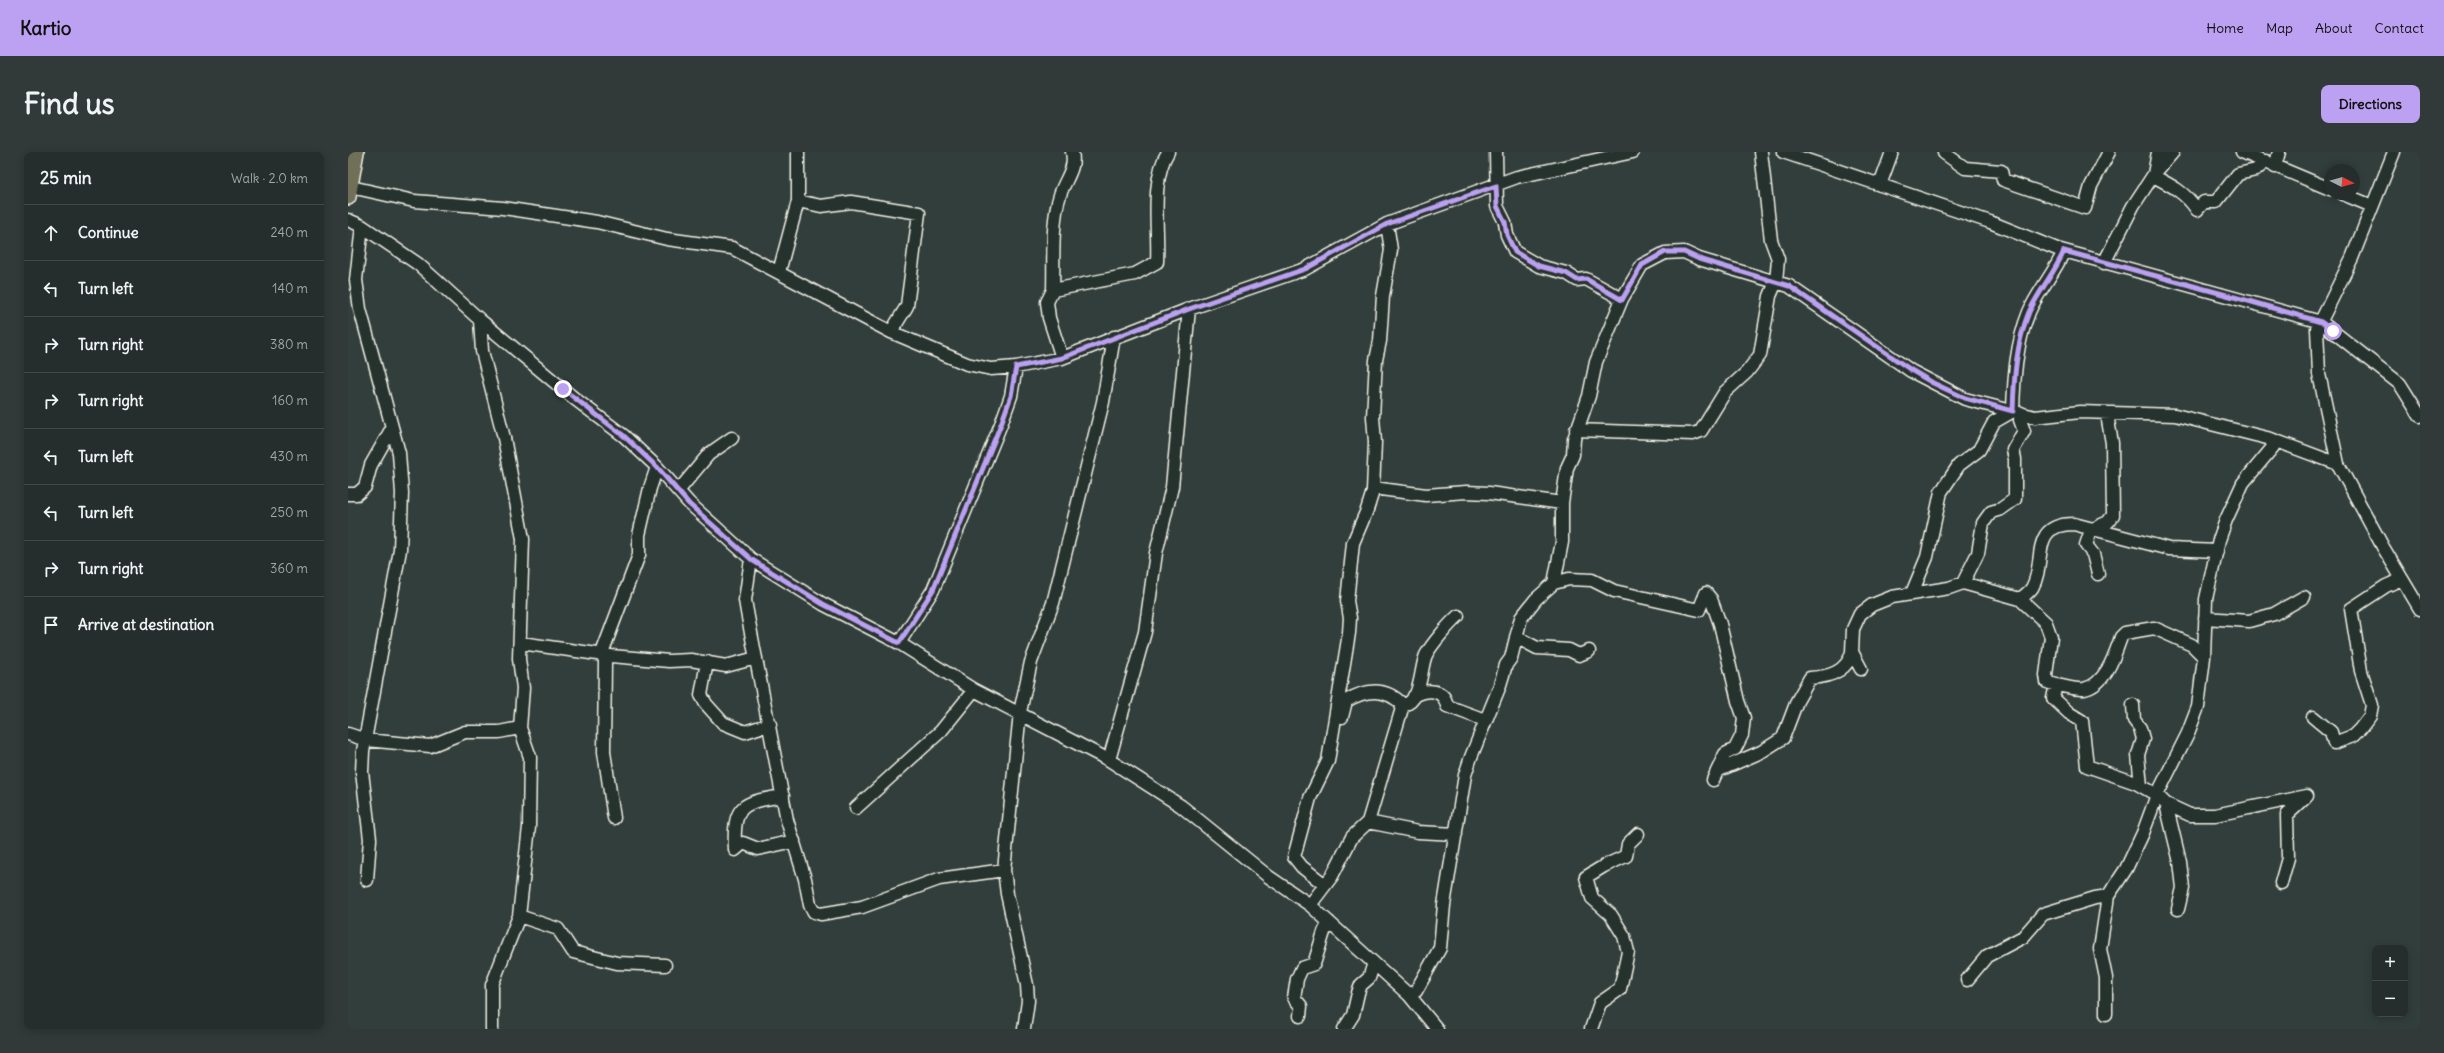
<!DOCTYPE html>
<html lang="en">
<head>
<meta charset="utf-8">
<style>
	:root { --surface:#252e2c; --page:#313a38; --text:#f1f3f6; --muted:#a3a8a9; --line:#424a48; --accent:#bca0f2 }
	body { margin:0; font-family:Delius,sans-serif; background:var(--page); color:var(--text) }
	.controls { position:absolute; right:12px; bottom:12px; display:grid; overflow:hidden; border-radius:8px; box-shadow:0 2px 10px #0003 }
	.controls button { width:36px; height:36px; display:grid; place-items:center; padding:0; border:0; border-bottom:1px solid var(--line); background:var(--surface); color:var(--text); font:20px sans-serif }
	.compass { position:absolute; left:1976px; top:12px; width:36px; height:36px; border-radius:50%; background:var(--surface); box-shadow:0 2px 10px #0003; rotate:95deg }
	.stop { position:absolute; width:12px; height:12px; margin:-9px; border:3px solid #bca0f2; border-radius:50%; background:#fff }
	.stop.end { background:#bca0f2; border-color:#fff; box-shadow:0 1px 4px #0008 }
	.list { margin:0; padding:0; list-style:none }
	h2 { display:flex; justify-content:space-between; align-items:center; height:52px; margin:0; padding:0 16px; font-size:17px }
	h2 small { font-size:13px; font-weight:400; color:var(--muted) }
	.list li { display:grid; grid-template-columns:26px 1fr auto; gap:12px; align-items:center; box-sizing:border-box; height:56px; padding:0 16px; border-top:1px solid var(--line) }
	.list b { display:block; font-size:15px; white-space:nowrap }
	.list em { font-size:13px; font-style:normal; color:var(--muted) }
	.icon { flex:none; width:22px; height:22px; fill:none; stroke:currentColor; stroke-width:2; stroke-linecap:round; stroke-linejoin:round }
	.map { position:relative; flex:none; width:2072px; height:877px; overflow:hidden; border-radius:8px }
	header { display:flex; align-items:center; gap:24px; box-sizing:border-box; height:56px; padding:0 20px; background:var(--accent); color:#111 }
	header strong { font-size:19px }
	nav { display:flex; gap:22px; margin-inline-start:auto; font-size:14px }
	.intro { display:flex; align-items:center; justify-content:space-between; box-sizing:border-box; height:96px; padding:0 24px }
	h1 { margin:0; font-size:28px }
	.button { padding:10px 18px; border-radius:8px; background:var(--accent); color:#111; font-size:14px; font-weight:700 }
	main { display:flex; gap:24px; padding:0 24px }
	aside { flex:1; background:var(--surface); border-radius:8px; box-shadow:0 2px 10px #0003 }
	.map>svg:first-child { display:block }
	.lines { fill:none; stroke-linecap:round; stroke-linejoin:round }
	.minor-casing { stroke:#f4f1e8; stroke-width:15 }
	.major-casing { stroke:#f4f1e8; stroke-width:18 }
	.minor { stroke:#26332d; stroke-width:12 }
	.major { stroke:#706f59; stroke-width:15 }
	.route { stroke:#bca0f2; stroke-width:5 }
</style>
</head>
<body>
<header>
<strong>Kartio</strong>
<nav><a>Home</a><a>Map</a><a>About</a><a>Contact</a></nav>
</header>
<div class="intro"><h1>Find us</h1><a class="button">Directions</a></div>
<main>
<aside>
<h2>25 min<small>Walk · 2.0 km</small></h2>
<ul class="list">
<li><svg class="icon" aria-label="ahead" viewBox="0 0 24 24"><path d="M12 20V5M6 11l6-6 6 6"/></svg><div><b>Continue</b></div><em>240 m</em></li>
<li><svg class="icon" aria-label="left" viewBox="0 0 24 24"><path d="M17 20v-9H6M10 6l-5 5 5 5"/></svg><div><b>Turn left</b></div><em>140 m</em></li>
<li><svg class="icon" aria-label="right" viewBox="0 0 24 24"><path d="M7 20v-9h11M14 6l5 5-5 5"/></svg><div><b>Turn right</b></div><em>380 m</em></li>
<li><svg class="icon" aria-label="right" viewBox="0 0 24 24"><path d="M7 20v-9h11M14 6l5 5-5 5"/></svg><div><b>Turn right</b></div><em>160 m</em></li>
<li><svg class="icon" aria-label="left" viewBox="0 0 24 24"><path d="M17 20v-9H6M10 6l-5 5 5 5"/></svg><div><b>Turn left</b></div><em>430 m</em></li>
<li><svg class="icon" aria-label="left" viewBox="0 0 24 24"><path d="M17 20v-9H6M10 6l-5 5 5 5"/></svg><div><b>Turn left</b></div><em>250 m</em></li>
<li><svg class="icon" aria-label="right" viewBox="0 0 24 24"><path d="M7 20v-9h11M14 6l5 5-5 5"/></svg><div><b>Turn right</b></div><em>360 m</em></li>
<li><svg class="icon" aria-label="arrive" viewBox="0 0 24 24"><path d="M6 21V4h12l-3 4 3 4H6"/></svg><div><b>Arrive at destination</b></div></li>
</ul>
</aside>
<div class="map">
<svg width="2072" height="877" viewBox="0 0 2072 877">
	<rect width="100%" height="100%" fill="#313e3b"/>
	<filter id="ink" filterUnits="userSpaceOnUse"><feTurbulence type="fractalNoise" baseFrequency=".025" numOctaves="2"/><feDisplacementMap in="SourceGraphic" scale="8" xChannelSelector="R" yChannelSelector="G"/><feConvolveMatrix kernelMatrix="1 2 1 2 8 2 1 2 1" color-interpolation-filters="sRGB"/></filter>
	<g filter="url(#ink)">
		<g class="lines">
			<defs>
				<path id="minor" d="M 1435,0 L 1642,70 L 1709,97 L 1973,170 L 2052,232 L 2072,264
					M 1894,0 L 1982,37
					M 2046,0 L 2004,106 L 1969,177 L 1971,222 L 1990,312 L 2035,395 L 2072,457
					M 1596,1 L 1617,16 L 1653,19 L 1655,28 L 1737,56 L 1743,34 L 1761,0
					M 1927,15 L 1931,0
					M 1806,22 L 1825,0
					M 1805,24 C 1823,33 1838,41 1849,58 L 1856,50 L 1868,50 L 1890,22 L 1908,18 L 1918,9
					M 1532,33 L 1544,0
					M 3,35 L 66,49 L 155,56 L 249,70 L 319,87 L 384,96 L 543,180 L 619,212 L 643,217 L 668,215 L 714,206 L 841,157 L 957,117 L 1039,72 L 1169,25 L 1285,0
					M 1995,42 L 2024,54
					M 450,49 L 473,54 L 503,50 L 571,61 L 559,154 L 543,180
					M 0,68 L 14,74 L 70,112 L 132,168 L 227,247 L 276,284 L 309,315 L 341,351 L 403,407 L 475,452 L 551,491 L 626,538 L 761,608 L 833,654 L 921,725 L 962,753 L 1061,843 L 1089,877
					M 14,74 L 8,128 L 12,157 L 51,301 L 54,341 L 52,398 L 15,599 L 14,620 L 22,687 L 19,728
					M 1756,111 L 1785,54 L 1806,22 L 1810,0
					M 431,120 L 450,49 L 450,0
					M 705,138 C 706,109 703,70 712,43 C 717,27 728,17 724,0
					M 1274,147 L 1294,113 L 1317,101 L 1336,100 L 1351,107 L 1441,134 L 1563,219 L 1617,247 L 1687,265 L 1732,260 L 1827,263 L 1923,287 L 1990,312
					M 132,168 L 134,199 L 156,286 L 175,387 L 171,507 L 175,536 L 172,576 L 182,605 L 181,675 L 171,764 L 144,833 L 144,877
					M 714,206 L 701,166 L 699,150 L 705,138 L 787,122 L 809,110 C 811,78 802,28 820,0
					M 1228,278 L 1345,282 L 1353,279 L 1377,240 L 1399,220 L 1412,203 L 1422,144 L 1428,130 L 1430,107 L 1423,88 L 1413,0
					M 1025,336 L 1078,343 L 1118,340 L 1141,341 L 1214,351
					M 331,338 L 361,302 L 384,286
					M 0,342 L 9,342 L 17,335 L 23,313 L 44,276
					M 403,407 L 397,448 L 399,460 L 439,668 L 457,727 L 462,753 L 466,760 L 473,762 L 514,755 L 591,727 L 656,718
					M 1750,422 L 1745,402 L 1738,393 L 1743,378 L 1760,370 L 1765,363 L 1764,291 L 1759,263
					M 1206,431 L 1221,427 L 1244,428 L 1266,439 L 1351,458 L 1358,441 L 1363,447 L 1372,472 L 1390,549 L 1396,566 L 1394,583 L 1387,597 L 1377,602 L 1365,628
					M 1615,431 L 1630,401 L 1635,371 L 1643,360 L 1653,357 L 1667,347 L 1667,307 L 1665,298 L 1676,279 L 1672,268 L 1673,261
					M 1564,441 L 1579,405 L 1593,340 L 1611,313 L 1631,298 L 1646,270 L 1665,259 C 1666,225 1668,192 1681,160 C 1690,139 1707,120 1716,99
					M 1672,447 C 1676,444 1681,440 1684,436 C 1699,410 1680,372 1726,372 L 1821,397 L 1869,399
					M 1857,466 L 1901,469 L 1926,462 L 1956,445
					M 1168,485 L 1189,496 L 1221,498 L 1231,503 L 1241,499
					M 173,491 L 263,504 L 321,509 L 343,508 L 378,514 L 408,506
					M 551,491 L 585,438 L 653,272 L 663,244 L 668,215
					M 359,510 L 353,543 L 358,552 L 375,571 L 397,580 L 422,572
					M 1513,517 L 1504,500 L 1505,477 L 1512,462 L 1524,453 L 1544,445 L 1601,436 L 1615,431 L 1672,447 L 1698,471 L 1703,485 L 1698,523 L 1699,530 L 1708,533
					M 1066,544 C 1079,537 1096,536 1099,554 L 1137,568
					M 1055,553 C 1074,550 1072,516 1078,503 C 1083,493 1101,472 1110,464
					M 1785,553 L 1786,568 L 1792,576 L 1795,587 L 1790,603 L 1793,634
					M 994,565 L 998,549 C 1018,537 1038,535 1055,553
					M 1965,565 L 1983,580 L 1986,591 L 2005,584 L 2012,577 L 2022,564 L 2024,553 L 2013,519 L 2003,457 L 2038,434 L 2054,427
					M 0,582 L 18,588 L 82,594 L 117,580 L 151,580 L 172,576
					M 761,608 L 797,480 L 808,401 L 824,335 L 841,157
					M 1369,619 L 1413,600 L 1435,586 L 1449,549 L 1462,526 C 1481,525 1499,520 1504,500
					M 435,644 C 393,651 385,652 387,698 L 395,691 L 410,697 L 446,689
					M 1818,652 L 1842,663 L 1867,663 L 1959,644
					M 508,656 L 593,579 L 626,538
					M 266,666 L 256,600 L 257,509 L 254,501 L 291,403 L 291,383 L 302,336 L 309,315
					M 1020,670 L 1070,680 L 1108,682
					M 1933,731 L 1940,706 L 1939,663 L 1958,645
					M 977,733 L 954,715 L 946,705 L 962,646 L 980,609 L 1001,481 L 1002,466 L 999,449 L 1005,391 L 1019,358 L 1025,339 L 1027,290 L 1025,265 L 1028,208 L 1032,189 L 1035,144 L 1043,98 L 1039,72
					M 962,753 L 984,724 L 1004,685 L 1020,670 L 1055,553
					M 1830,757 L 1835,736 L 1832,710 L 1818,652 L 1809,643 L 1788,631 L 1739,614 L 1734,569 L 1721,561 L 1705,546 L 1708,533 C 1716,534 1728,538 1736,537 C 1758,533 1767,502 1773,485 L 1777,481 L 1806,476 L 1844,493 L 1856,505
					M 171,764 L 210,777 L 225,800 L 269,811 L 317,813
					M 1619,828 L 1639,804 L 1675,785 L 1695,762 L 1747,746 L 1760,744
					M 1061,843 L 1068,839 L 1092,796 L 1096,753 L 1117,623 L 1123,605 L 1151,536 L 1158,513 L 1163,506 L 1173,466 L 1188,447 L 1206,431 L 1214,390 L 1214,351 L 1219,316 L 1225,303 L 1226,287 L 1241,244 L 1248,210 L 1274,147 L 1238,127 L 1229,128 L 1218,121 L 1191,114 L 1167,100 L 1159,83 L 1157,70 L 1149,54 L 1148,0
					M 1758,862 L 1758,826 L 1752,797 L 1760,744 L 1778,717 L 1795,681 L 1809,643 L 1840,581 L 1850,555 L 1856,505 L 1858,447 L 1871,388 L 1878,368 L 1895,331 L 1925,295 L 1923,287
					M 952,864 L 953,854 L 946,846 L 949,827 L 954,816 L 966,812 L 976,780 L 981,770
					M 676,877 L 680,849 L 679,833 L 659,742 L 656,718 L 672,560 L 683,510 L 705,451 L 755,250 L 766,185
					M 996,877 L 1005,863 L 1010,841 L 1013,833 L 1021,826 L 1026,811
					M 1243,877 L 1252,851 L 1272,837 L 1280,800 L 1276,784 L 1263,763 L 1244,746 L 1238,725 L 1256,714 L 1278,704 L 1280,692 L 1290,682"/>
				<path id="major" d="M 0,45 L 8,0"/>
			</defs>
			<use href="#minor" class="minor-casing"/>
			<use href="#major" class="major-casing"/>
			<use href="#minor" class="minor"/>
			<use href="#major" class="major"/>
		</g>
	</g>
	<g class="lines" filter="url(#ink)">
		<path class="route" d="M 215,237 L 276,284 L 309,315 L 341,352 L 404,408 L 475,452 L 551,491 L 585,438 L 653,272 L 663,244 L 668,215 L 714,206 L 841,157 L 957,117 L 1039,72 L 1148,34 L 1149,54 L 1157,70 L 1159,83 L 1167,100 L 1191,114 L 1218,121 L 1229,128 L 1238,127 L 1274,148 L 1294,113 L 1317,100 L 1336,100 L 1351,107 L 1441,134 L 1563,218 L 1585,231 L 1617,246 L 1665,259 C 1666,225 1668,192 1681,160 C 1691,139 1707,120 1716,99 L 1897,148 L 1973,170 L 1985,179"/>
	</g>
</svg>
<div class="controls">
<button>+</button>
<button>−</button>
</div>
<svg class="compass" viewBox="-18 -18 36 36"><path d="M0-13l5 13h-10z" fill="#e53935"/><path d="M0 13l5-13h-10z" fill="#a3a8a9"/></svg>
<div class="stop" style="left:1985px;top:179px"></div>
<div class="stop end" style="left:215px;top:237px"></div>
</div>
</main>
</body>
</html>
